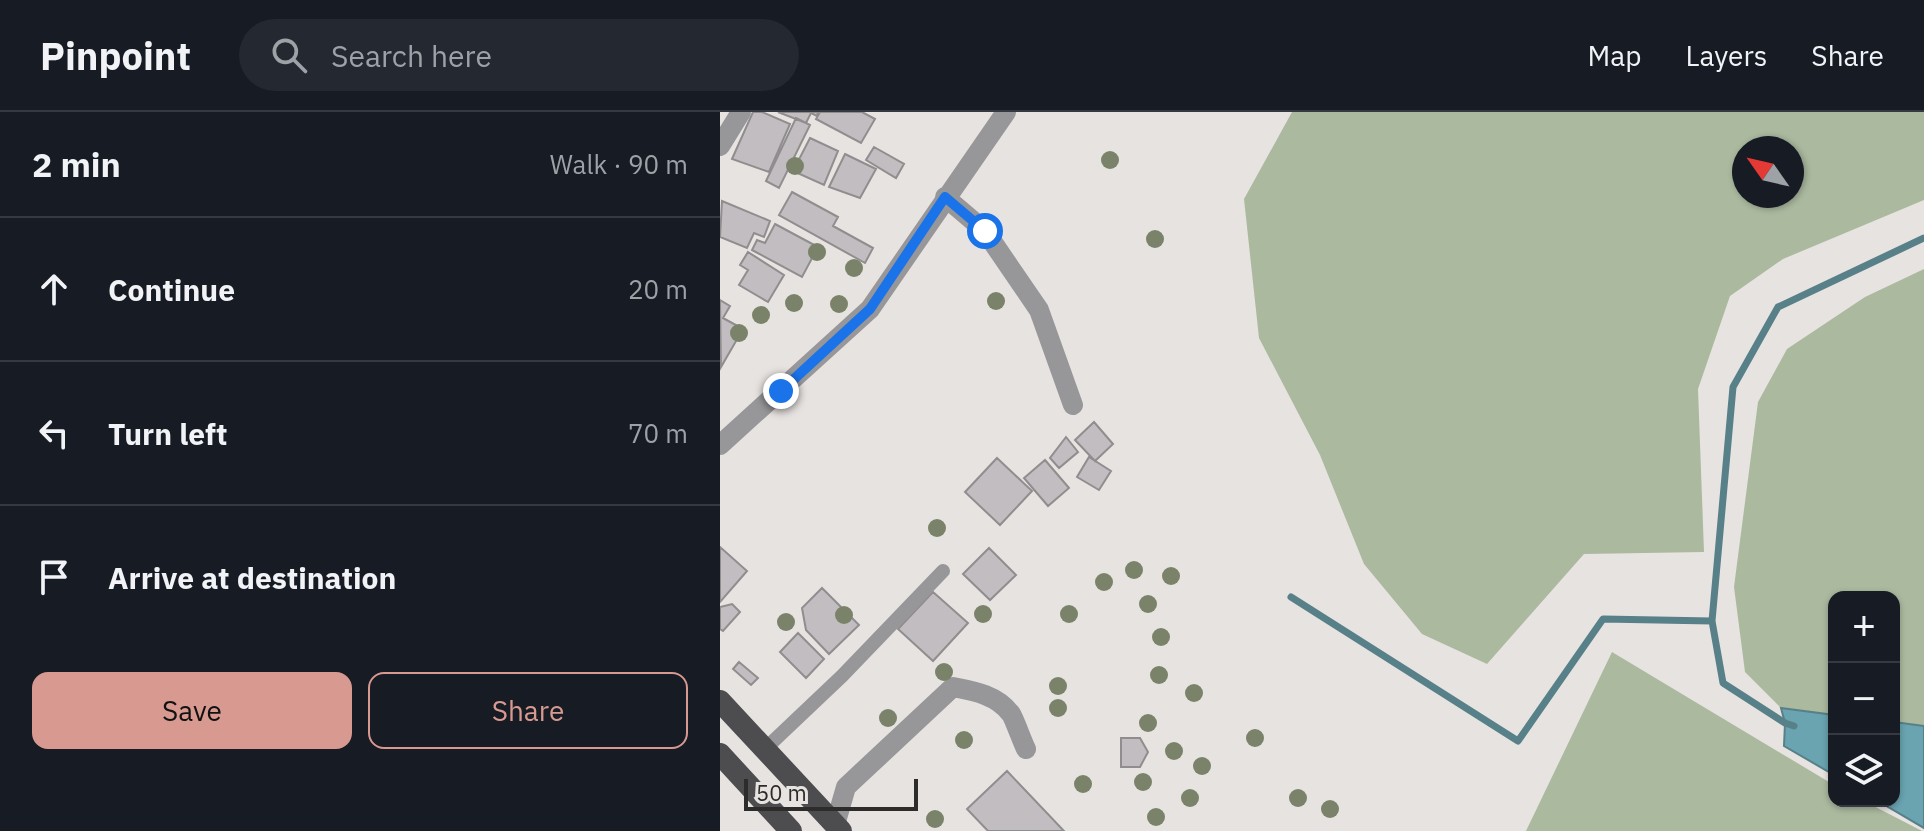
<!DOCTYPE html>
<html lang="en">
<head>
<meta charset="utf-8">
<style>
	:root { --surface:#171b24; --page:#242831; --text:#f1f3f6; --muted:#9ea1a6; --line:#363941; --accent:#d79990 }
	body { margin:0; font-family:"IBM Plex Sans",sans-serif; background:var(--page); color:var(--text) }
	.controls { position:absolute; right:24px; bottom:24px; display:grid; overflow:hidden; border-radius:16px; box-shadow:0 2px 6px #0004 }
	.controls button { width:72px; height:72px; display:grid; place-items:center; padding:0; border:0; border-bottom:2px solid var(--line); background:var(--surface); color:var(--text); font:40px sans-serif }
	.compass { position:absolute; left:1012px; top:24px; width:72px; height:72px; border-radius:50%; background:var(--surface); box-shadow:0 2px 6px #0004; rotate:304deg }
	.scale { position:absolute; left:24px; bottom:20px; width:174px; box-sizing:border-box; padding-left:8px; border:4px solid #2e2c2b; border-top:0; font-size:22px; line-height:28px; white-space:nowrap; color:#2e2c2b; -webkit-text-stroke:6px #e7e3e1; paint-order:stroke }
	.stop { position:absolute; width:24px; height:24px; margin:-18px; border:6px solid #1a73e8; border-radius:50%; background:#fff }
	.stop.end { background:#1a73e8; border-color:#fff; box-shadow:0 2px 8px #0008 }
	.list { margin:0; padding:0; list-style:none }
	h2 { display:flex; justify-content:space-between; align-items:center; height:104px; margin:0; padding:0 32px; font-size:34px }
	h2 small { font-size:26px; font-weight:400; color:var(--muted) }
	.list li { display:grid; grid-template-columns:52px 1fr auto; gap:24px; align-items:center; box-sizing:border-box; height:144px; padding:0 32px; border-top:2px solid var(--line) }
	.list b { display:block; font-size:30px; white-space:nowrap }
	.list em { font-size:26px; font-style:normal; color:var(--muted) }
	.actions { display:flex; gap:16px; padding:24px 32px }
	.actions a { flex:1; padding:18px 0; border:2px solid var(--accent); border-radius:16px; text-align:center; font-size:28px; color:var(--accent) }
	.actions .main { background:var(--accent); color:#111 }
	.icon { flex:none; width:44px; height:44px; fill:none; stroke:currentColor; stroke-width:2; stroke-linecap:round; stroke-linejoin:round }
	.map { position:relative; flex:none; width:1204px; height:719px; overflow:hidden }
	header { display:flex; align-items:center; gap:48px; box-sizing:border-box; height:112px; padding:0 40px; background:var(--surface); border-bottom:2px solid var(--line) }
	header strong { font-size:38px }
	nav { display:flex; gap:44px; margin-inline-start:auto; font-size:28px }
	.search { width:560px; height:72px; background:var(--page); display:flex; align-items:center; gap:20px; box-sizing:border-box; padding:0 28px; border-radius:44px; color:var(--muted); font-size:30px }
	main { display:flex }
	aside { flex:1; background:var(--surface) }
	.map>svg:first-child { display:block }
	.green { fill:#abb99f; fill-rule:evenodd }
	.water { fill:#69a4b0; stroke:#578088; stroke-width:2 }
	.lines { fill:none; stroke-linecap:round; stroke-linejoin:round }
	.stream { stroke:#578088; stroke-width:7 }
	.building { fill:#c1bdc0; stroke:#908d8f; stroke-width:2 }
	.service { stroke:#979698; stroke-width:14 }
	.minor { stroke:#979698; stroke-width:20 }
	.trunk { stroke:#4d4c4f; stroke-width:22 }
	.tree { fill:#7a8369 }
	.route { stroke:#1a73e8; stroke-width:10 }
</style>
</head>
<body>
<header>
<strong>Pinpoint</strong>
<div class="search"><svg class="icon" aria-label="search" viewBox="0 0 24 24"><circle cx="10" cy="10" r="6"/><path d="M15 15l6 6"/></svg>Search here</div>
<nav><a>Map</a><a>Layers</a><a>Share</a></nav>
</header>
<main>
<aside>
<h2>2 min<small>Walk · 90 m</small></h2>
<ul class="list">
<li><svg class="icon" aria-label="ahead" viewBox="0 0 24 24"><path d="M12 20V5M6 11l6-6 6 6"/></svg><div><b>Continue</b></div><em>20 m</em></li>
<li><svg class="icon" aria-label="left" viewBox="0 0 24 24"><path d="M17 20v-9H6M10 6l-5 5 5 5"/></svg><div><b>Turn left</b></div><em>70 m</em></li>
<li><svg class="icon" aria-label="arrive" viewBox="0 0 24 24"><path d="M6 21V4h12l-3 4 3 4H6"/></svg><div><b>Arrive at destination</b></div></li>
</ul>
<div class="actions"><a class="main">Save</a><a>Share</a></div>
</aside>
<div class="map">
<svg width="1204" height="719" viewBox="0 0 1204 719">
	<rect width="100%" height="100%" fill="#e7e3e1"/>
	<path class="green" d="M 572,0 L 1204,0 L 1204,88 L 1063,147 L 1010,184 L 978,277 L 984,440 L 864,442 L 767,552 L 702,522 L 644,452 L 600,343 L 539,226 L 524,87 ZM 1024,36 L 1072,36 L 1072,84 L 1024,84 Z
		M 1204,157 L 1204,614 L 1174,613 L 1174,485 L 1114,485 L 1114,615 L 1100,615 L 1061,596 L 1025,560 L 1014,475 L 1038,290 L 1067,237 L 1145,185 Z
		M 892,540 L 1114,673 L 1114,689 L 1144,689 L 1202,719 L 806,719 Z"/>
	<path class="water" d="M 1061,596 L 1114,603 L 1114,663 L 1064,634 L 1065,611 Z
		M 1174,610 L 1204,614 L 1204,716 L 1158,689 L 1174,689 Z"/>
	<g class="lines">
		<path class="stream" d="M 571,485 L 798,629 L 883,507 L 992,509
			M 1074,614 L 1065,611 L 1003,571 L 992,509 L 1013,275 L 1058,195 L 1204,126"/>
	</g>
	<path class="building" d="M 33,0 L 42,0 L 70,12 L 49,60 L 12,47 Z
		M 58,0 L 98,0 L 97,4 L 91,1 L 86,11 Z
		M 100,0 L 142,0 L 155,7 L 141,31 L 96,7 Z
		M 76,6 L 90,13 L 59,76 L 46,69 Z
		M 90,26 L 118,39 L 104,73 L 73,59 Z
		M 154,35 L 184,52 L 176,66 L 146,48 Z
		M 125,42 L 156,57 L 140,86 L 109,75 Z
		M 72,80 L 118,105 L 113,114 L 153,136 L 145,151 L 59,103 Z
		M 2,89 L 50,109 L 44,125 L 34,121 L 27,136 L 0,125 Z
		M 55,112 L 98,135 L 82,165 L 32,138 L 37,128 L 45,131 Z
		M 28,140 L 64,163 L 48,190 L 19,173 L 28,158 L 20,153 Z
		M 0,188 L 10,194 L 3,206 L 23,217 L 1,255 Z
		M 374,310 L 393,332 L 375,349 L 355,328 Z
		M 346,325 L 358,340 L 339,356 L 330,346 Z
		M 369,345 L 391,359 L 379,378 L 357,365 Z
		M 277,346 L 312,379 L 280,413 L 245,380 Z
		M 325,348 L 349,376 L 328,394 L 304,366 Z
		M 0,435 L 27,459 L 0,490 Z
		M 269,436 L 296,463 L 270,488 L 243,462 Z
		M 102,476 L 139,513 L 109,542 L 86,518 L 82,496 Z
		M 213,480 L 248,511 L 213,549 L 178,517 Z
		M 12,492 L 20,500 L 3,519 L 0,517 L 0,495 Z
		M 78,521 L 104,547 L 86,566 L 60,540 Z
		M 19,550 L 38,566 L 31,573 L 13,557 Z
		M 401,626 L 420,626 L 428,640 L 420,655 L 401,655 Z
		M 287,659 L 344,719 L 268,719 L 247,697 Z"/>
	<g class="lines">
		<path class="service" d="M 45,637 L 122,564 L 223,459"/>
		<path class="minor" d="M 0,34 L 21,0
			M 225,85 L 265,119 L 319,198 L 353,293
			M 0,333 L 150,197 L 286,0
			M 115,713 L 126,675 L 233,575 C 254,579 277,583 291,602 C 294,606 302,629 306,637"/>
		<path class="trunk" d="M 0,589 L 121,719
			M 0,642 L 71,719"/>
	</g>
	<g class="tree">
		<circle cx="390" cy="48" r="9"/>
		<circle cx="75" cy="54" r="9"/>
		<circle cx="435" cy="127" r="9"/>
		<circle cx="97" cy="140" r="9"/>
		<circle cx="134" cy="156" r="9"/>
		<circle cx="276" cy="189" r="9"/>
		<circle cx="74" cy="191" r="9"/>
		<circle cx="119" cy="192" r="9"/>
		<circle cx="41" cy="203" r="9"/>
		<circle cx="19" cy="221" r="9"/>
		<circle cx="217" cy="416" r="9"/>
		<circle cx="414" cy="458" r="9"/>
		<circle cx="451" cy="464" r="9"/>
		<circle cx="384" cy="470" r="9"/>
		<circle cx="428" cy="492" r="9"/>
		<circle cx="263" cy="502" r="9"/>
		<circle cx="349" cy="502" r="9"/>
		<circle cx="124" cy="503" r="9"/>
		<circle cx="66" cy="510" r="9"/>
		<circle cx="441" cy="525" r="9"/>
		<circle cx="224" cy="560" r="9"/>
		<circle cx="439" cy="563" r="9"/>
		<circle cx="338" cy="574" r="9"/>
		<circle cx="474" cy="581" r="9"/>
		<circle cx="338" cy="596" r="9"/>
		<circle cx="168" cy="606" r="9"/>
		<circle cx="428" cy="611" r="9"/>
		<circle cx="535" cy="626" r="9"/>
		<circle cx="244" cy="628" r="9"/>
		<circle cx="454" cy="639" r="9"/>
		<circle cx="482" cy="654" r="9"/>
		<circle cx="423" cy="670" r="9"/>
		<circle cx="363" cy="672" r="9"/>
		<circle cx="470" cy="686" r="9"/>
		<circle cx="578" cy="686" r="9"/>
		<circle cx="610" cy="697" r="9"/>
		<circle cx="436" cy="705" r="9"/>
		<circle cx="215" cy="707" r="9"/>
	</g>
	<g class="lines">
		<path class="route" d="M 61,279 L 150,197 L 225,85 L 265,119"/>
	</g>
</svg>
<div class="controls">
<button>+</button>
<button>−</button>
<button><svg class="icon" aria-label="layers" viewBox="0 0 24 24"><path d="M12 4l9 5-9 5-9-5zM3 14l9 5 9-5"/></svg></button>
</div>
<svg class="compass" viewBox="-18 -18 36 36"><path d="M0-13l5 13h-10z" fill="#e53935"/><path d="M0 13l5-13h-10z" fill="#9ea1a6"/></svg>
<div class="scale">50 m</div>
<div class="stop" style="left:265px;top:119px"></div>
<div class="stop end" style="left:61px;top:279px"></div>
</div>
</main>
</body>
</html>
